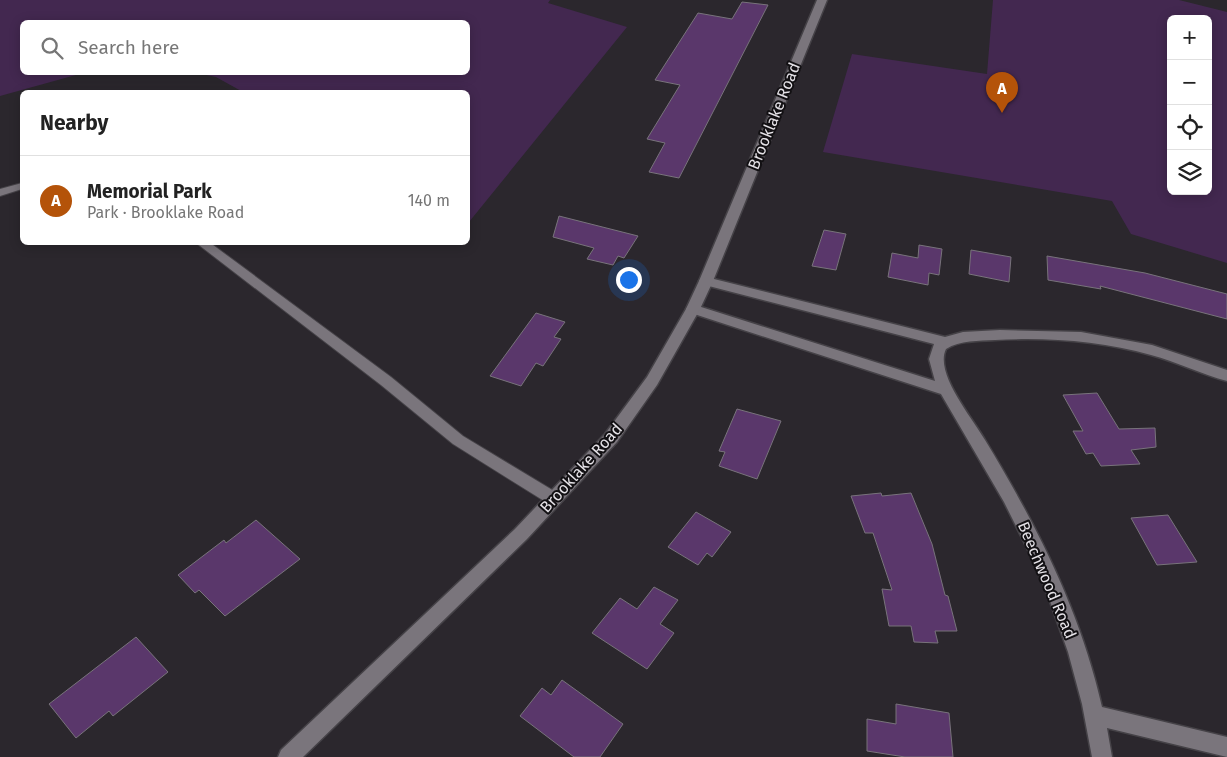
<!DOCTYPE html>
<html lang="en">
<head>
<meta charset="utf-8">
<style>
	:root { --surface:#fff; --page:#f2f2f2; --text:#222; --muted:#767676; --line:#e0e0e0; --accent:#b45309 }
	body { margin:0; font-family:"Fira Sans",sans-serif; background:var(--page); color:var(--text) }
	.controls { position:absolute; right:15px; top:15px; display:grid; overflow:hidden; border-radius:8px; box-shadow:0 2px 12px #0003 }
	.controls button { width:45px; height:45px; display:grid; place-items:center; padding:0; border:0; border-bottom:1px solid var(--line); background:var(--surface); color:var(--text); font:25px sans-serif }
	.you { position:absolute; left:628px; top:279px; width:18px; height:18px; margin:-12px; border:4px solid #fff; border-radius:50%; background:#1a73e8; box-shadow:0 0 0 8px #1a73e833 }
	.badge { display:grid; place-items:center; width:32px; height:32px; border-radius:50%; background:var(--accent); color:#fff; font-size:16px; font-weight:700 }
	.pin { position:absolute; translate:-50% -41px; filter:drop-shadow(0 1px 2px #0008) }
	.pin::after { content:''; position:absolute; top:26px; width:18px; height:15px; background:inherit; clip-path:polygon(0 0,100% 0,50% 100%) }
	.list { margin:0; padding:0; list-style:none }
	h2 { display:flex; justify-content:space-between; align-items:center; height:65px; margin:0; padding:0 20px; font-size:21px }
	h2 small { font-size:16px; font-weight:400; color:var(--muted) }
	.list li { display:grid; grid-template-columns:32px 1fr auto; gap:15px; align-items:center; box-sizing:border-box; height:90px; padding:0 20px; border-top:1px solid var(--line) }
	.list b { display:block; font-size:19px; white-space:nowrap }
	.list p { margin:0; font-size:16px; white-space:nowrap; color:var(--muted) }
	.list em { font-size:16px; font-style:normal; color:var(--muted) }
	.icon { flex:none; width:28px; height:28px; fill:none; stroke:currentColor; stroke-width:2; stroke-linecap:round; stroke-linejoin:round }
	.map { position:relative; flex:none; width:1227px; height:757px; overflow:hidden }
	.search { position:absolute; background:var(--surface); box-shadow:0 2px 12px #0003; left:20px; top:20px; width:450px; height:55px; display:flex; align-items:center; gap:12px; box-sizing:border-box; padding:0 18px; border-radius:8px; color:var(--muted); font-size:19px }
	.panel { position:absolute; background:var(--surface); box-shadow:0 2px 12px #0003; left:20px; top:90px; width:450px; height:155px; border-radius:8px }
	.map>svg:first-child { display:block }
	.green { fill:#432850; fill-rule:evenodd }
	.building { fill:#5a376b; stroke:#78737b }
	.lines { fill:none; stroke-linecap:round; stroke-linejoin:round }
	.lane-casing { stroke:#454247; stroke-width:2 }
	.street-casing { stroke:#454247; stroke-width:3 }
	.secondary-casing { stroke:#454247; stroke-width:3 }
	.lane { fill:#7a757c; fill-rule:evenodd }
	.street { fill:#7a757c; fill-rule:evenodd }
	.secondary { fill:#7a757c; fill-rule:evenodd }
	.labels { text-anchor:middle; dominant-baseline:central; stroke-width:4; stroke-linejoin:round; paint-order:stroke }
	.street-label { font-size:16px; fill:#e5e2e7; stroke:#121013 }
</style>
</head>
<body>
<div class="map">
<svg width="1227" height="757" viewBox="0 0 1227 757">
	<rect width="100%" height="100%" fill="#2b272d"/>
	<path class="green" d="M 0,0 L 550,0 L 548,3 L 627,27 L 469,222 L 468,221 L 468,92 L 243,92 L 216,77 L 197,73 L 468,72 L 468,22 L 22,22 L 22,72 L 83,73 L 0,96 Z
		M 993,0 L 1179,0 L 1227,12 L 1227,263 L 1131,234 L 1112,201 L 823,152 L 852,54 L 987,74 ZM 1171,19 L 1208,19 L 1208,191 L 1171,191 Z"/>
	<path class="building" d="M 742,2 L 768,5 L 679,178 L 649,172 L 665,143 L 647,139 L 680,85 L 655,80 L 698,13 L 732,19 Z
		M 559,216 L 638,236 L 624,258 L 618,256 L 613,265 L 587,259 L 594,248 L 553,237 Z
		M 824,230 L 846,234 L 836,270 L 812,266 Z
		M 919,245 L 942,249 L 939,275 L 929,273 L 928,285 L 888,277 L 892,253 L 918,258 Z
		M 971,250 L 1011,257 L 1009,282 L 969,274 Z
		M 1047,256 L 1145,273 L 1227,294 L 1227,319 L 1100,286 L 1101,289 L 1048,280 Z
		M 536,313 L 565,322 L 554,337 L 561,339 L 543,366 L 536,363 L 521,386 L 490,376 Z
		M 1097,393 L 1119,429 L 1155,428 L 1156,447 L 1131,450 L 1140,464 L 1101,466 L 1093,453 L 1086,454 L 1073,431 L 1083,431 L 1063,395 Z
		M 737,409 L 781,421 L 757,479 L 719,466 L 725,452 L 719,451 Z
		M 881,493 L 882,496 L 911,493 L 932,544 L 945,595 L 948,596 L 957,631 L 935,631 L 938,643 L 914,642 L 911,626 L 889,626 L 882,589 L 892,590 L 873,533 L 865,533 L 851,496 Z
		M 696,512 L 731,532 L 712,557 L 707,553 L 698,565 L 668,547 Z
		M 1168,515 L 1197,562 L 1157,565 L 1131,518 Z
		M 256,520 L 300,559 L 225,616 L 199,590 L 195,593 L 178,575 L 224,540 L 226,543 Z
		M 654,587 L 678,600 L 660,624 L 674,633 L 647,669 L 592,633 L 620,598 L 637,609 Z
		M 136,637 L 168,672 L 113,716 L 109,711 L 76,738 L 49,704 Z
		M 562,680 L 623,724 L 600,757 L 574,757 L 520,716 L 542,688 L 551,695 Z
		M 896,704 L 949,713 L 953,757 L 905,757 L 867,751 L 867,719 L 896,724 Z"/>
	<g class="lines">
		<defs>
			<path id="lane" d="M 22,183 L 22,189 L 0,196 L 0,189 Z
				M 195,242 L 209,242 L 391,377 L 463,436 L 559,494 L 562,499 L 559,504 L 554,505 L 549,504 L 453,444 L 381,385 Z"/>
			<path id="street" d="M 706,277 L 945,337 L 963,332 L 1000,330 L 1081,332 L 1152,345 L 1227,370 L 1227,381 C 1201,374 1177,362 1151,355 C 1101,341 1046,337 995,340 C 979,341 960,340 946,349 C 934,373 973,419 985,440 C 1036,524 1080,610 1102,707 L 1227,737 L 1227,757 L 1107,728 L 1112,757 L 1092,757 L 1082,704 L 1068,652 L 1041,576 L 1004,502 L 941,394 L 688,312 L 686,309 L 688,306 L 698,306 L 935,381 L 929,359 L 934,344 L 701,284 L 699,281 L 701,278 Z"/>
			<path id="secondary" d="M 817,0 L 827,0 L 713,281 L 700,309 L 657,385 L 617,442 L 527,539 L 303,757 L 278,757 L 281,750 L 515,529 L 605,434 L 647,377 L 686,309 L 699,281 Z"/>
		</defs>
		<use href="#lane" class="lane-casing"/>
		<use href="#street" class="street-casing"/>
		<use href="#secondary" class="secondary-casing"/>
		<use href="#lane" class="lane"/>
		<use href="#street" class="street"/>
		<use href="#secondary" class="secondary"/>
	</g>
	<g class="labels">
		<g class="street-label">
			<text transform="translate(774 116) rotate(-68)">Brooklake Road</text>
			<text transform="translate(581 468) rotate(-48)">Brooklake Road</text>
			<text transform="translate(1047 580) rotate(67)">Beechwood Road</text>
		</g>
	</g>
</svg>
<div class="controls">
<button>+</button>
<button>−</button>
<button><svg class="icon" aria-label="locate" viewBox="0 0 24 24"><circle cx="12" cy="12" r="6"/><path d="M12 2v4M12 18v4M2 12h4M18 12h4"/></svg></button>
<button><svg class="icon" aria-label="layers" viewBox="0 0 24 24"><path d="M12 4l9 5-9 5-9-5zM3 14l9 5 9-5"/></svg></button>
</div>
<div class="you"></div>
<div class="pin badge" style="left:1002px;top:113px">A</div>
<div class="search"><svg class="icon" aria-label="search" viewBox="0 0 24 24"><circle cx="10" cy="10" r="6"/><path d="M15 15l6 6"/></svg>Search here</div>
<section class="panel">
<h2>Nearby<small></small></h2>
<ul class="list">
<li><span class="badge">A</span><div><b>Memorial Park</b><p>Park · Brooklake Road</p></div><em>140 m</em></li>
</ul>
</section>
</div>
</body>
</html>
